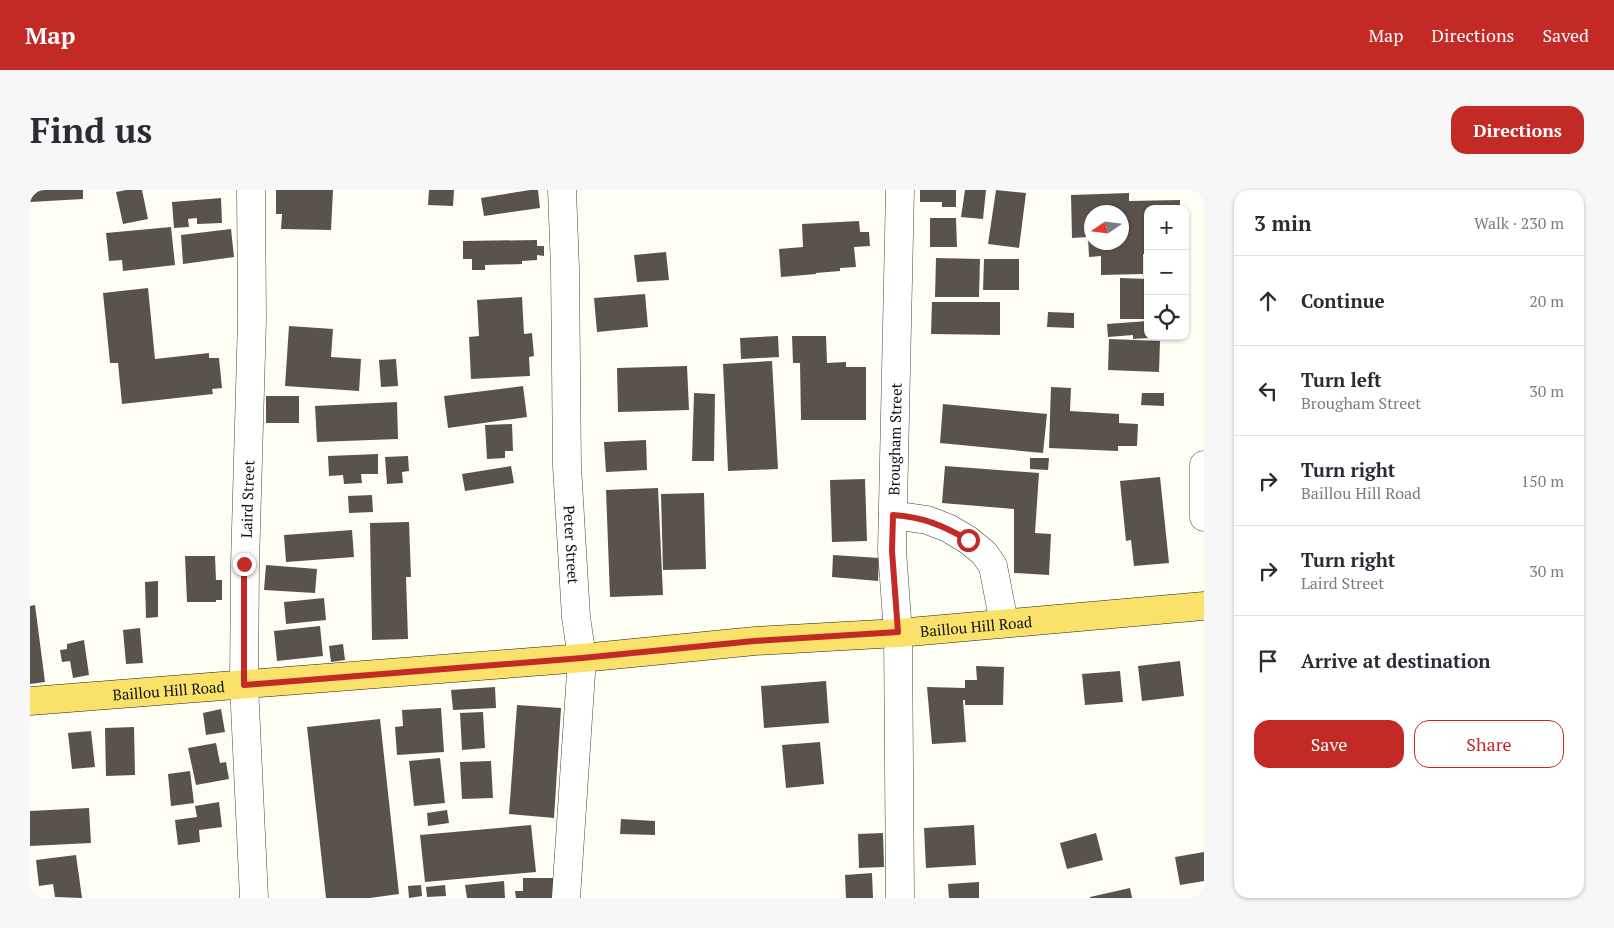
<!DOCTYPE html>
<html lang="en">
<head>
<meta charset="utf-8">
<style>
	:root { --surface:#fff; --page:#f7f7f7; --text:#2b2b33; --muted:#7c7c81; --line:#e1e1e2; --accent:#c42a25 }
	body { margin:0; font-family:"PT Serif",serif; background:var(--page); color:var(--text) }
	.controls { position:absolute; right:15px; top:15px; display:grid; overflow:hidden; border-radius:10px; box-shadow:0 1px 4px #0004 }
	.controls button { width:45px; height:45px; display:grid; place-items:center; padding:0; border:0; border-bottom:1px solid var(--line); background:var(--surface); color:var(--text); font:25px sans-serif }
	.compass { position:absolute; left:1054px; top:15px; width:45px; height:45px; border-radius:50%; background:var(--surface); box-shadow:0 1px 4px #0004; rotate:257deg }
	.stop { position:absolute; width:15px; height:15px; margin:-11px; border:4px solid #c42a25; border-radius:50%; background:#fff }
	.stop.end { background:#c42a25; border-color:#fff; box-shadow:0 1px 5px #0008 }
	.list { margin:0; padding:0; list-style:none }
	h2 { display:flex; justify-content:space-between; align-items:center; height:65px; margin:0; padding:0 20px; font-size:21px }
	h2 small { font-size:16px; font-weight:400; color:var(--muted) }
	.list li { display:grid; grid-template-columns:32px 1fr auto; gap:15px; align-items:center; box-sizing:border-box; height:90px; padding:0 20px; border-top:1px solid var(--line) }
	.list b { display:block; font-size:19px; white-space:nowrap }
	.list p { margin:0; font-size:16px; white-space:nowrap; color:var(--muted) }
	.list em { font-size:16px; font-style:normal; color:var(--muted) }
	.actions { display:flex; gap:10px; padding:15px 20px }
	.actions a { flex:1; padding:11px 0; border:1px solid var(--accent); border-radius:15px; text-align:center; font-size:18px; color:var(--accent) }
	.actions .main { background:var(--accent); color:#fff }
	.icon { flex:none; width:28px; height:28px; fill:none; stroke:currentColor; stroke-width:2; stroke-linecap:round; stroke-linejoin:round }
	.map { position:relative; flex:none; width:1174px; height:708px; overflow:hidden; border-radius:15px }
	header { display:flex; align-items:center; gap:30px; box-sizing:border-box; height:70px; padding:0 25px; background:var(--accent); color:#fff }
	header strong { font-size:24px }
	nav { display:flex; gap:28px; margin-inline-start:auto; font-size:18px }
	.intro { display:flex; align-items:center; justify-content:space-between; box-sizing:border-box; height:120px; padding:0 30px }
	h1 { margin:0; font-size:35px }
	.button { padding:12px 22px; border-radius:15px; background:var(--accent); color:#fff; font-size:18px; font-weight:700 }
	main { display:flex; gap:30px; padding:0 30px }
	aside { flex:1; background:var(--surface); border-radius:15px; box-shadow:0 1px 4px #0004 }
	.map>svg:first-child { display:block }
	.building { fill:#5a534d; fill-rule:evenodd }
	.lines { fill:none; stroke-linecap:round; stroke-linejoin:round }
	.minor-casing { stroke:#444; stroke-width:29 }
	.major-casing { stroke:#222; stroke-width:29 }
	.minor { stroke:#fff; stroke-width:28 }
	.major { stroke:#f9e16a; stroke-width:28 }
	.route { stroke:#c42a25; stroke-width:6 }
	.labels { text-anchor:middle; dominant-baseline:central; stroke-width:5; stroke-linejoin:round; paint-order:stroke }
	.street-label { font-size:15px; fill:#111; stroke:#fff }
</style>
</head>
<body>
<header>
<strong>Map</strong>
<nav><a>Map</a><a>Directions</a><a>Saved</a></nav>
</header>
<div class="intro"><h1>Find us</h1><a class="button">Directions</a></div>
<main>
<div class="map">
<svg width="1174" height="708" viewBox="0 0 1174 708">
	<rect width="100%" height="100%" fill="#fffef4"/>
	<path class="building" d="M 0,0 L 53,0 L 53,9 L 0,12 Z
		M 96,0 L 112,0 L 118,29 L 93,34 L 86,2 Z
		M 246,0 L 303,0 L 301,40 L 251,39 L 252,24 L 246,24 Z
		M 399,0 L 424,0 L 423,16 L 398,15 Z
		M 500,0 L 508,0 L 510,18 L 454,26 L 451,8 Z
		M 890,0 L 926,0 L 926,17 L 912,17 L 912,12 L 890,12 Z
		M 935,0 L 956,0 L 953,29 L 931,27 Z
		M 966,0 L 996,3 L 989,58 L 958,54 Z
		M 1099,3 L 1099,11 L 1150,10 L 1150,19 L 1118,19 L 1118,64 L 1113,64 L 1113,84 L 1071,85 L 1071,66 L 1059,67 L 1058,47 L 1042,48 L 1041,5 ZM 1062,22 L 1092,22 L 1092,52 L 1062,52 Z
		M 191,8 L 192,33 L 167,34 L 167,28 L 158,29 L 159,37 L 144,38 L 142,12 Z
		M 900,28 L 926,28 L 927,57 L 900,57 Z
		M 829,31 L 830,42 L 839,42 L 840,56 L 824,57 L 826,77 L 810,78 L 810,81 L 786,83 L 786,84 L 751,87 L 749,59 L 773,57 L 772,34 Z
		M 141,37 L 145,75 L 93,81 L 92,70 L 79,71 L 76,43 Z
		M 201,39 L 204,67 L 153,74 L 151,45 Z
		M 507,50 L 507,56 L 514,56 L 514,66 L 507,65 L 507,70 L 492,71 L 492,74 L 455,75 L 455,80 L 442,80 L 442,69 L 433,69 L 433,51 Z
		M 636,62 L 639,90 L 607,92 L 604,65 Z
		M 906,68 L 950,69 L 949,107 L 905,107 Z
		M 954,69 L 989,69 L 989,100 L 953,100 Z
		M 1090,88 L 1118,89 L 1118,120 L 1114,120 L 1114,129 L 1090,129 Z
		M 118,98 L 125,169 L 179,163 L 179,168 L 189,168 L 192,198 L 182,199 L 183,204 L 92,214 L 88,173 L 80,173 L 73,103 Z
		M 615,104 L 618,137 L 567,142 L 564,108 Z
		M 492,107 L 494,144 L 502,143 L 504,166 L 499,167 L 500,186 L 441,189 L 439,147 L 449,146 L 447,110 Z
		M 902,112 L 970,112 L 970,145 L 901,144 Z
		M 1018,122 L 1044,123 L 1044,138 L 1017,137 Z
		M 1118,131 L 1118,148 L 1103,149 L 1103,145 L 1078,147 L 1077,134 Z
		M 259,136 L 303,139 L 301,167 L 331,169 L 329,201 L 255,196 Z
		M 748,146 L 749,167 L 711,169 L 710,148 Z
		M 762,146 L 796,146 L 797,173 L 816,172 L 816,177 L 836,177 L 836,230 L 771,230 L 770,173 L 763,173 Z
		M 1079,149 L 1130,151 L 1129,182 L 1078,180 Z
		M 366,169 L 368,196 L 351,197 L 349,170 Z
		M 742,171 L 748,279 L 698,281 L 693,174 Z
		M 657,176 L 659,220 L 588,222 L 587,178 Z
		M 493,196 L 497,227 L 418,238 L 414,206 Z
		M 1021,197 L 1041,198 L 1040,221 L 1089,224 L 1089,233 L 1108,234 L 1107,256 L 1088,256 L 1088,261 L 1019,258 Z
		M 664,203 L 685,204 L 684,271 L 662,271 Z
		M 1112,203 L 1134,203 L 1134,216 L 1111,215 Z
		M 236,206 L 269,206 L 269,233 L 236,233 Z
		M 367,212 L 368,249 L 287,252 L 285,216 Z
		M 913,214 L 1017,224 L 1013,263 L 910,253 Z
		M 482,234 L 483,261 L 475,261 L 475,268 L 457,269 L 455,235 Z
		M 616,250 L 617,280 L 576,282 L 574,252 Z
		M 348,264 L 348,284 L 331,284 L 332,293 L 314,294 L 313,285 L 299,286 L 298,266 Z
		M 378,266 L 379,281 L 372,282 L 373,293 L 357,294 L 355,267 Z
		M 1000,268 L 1019,268 L 1018,280 L 1000,279 Z
		M 481,276 L 484,293 L 435,301 L 432,284 Z
		M 915,276 L 1009,283 L 1005,343 L 1021,344 L 1019,385 L 984,383 L 984,319 L 912,313 Z
		M 1130,287 L 1139,373 L 1104,376 L 1101,350 L 1096,351 L 1090,291 Z
		M 835,289 L 837,351 L 802,352 L 800,290 Z
		M 628,298 L 633,405 L 580,407 L 576,300 Z
		M 674,303 L 676,379 L 633,380 L 631,304 Z
		M 342,305 L 343,322 L 319,323 L 318,306 Z
		M 379,332 L 381,387 L 376,387 L 378,449 L 342,450 L 340,333 Z
		M 322,340 L 324,367 L 256,372 L 254,345 Z
		M 803,365 L 849,368 L 848,391 L 802,387 Z
		M 155,366 L 185,366 L 186,390 L 192,390 L 192,410 L 186,410 L 186,412 L 157,412 Z
		M 236,375 L 287,379 L 285,403 L 234,400 Z
		M 128,391 L 128,427 L 116,428 L 115,392 Z
		M 294,408 L 296,430 L 256,434 L 254,412 Z
		M 5,415 L 15,492 L 0,494 L 0,416 Z
		M 290,436 L 293,466 L 247,471 L 244,441 Z
		M 110,438 L 113,473 L 96,474 L 93,440 Z
		M 54,450 L 59,485 L 43,488 L 40,471 L 32,472 L 30,460 L 37,459 L 37,454 Z
		M 313,454 L 315,470 L 301,472 L 299,456 Z
		M 1150,471 L 1154,506 L 1112,511 L 1108,476 Z
		M 946,476 L 974,477 L 973,515 L 935,515 L 935,510 L 933,510 L 936,552 L 902,554 L 897,497 L 935,498 L 935,490 L 947,490 Z
		M 1090,481 L 1093,512 L 1055,515 L 1052,484 Z
		M 796,491 L 799,533 L 734,538 L 731,496 Z
		M 465,497 L 466,518 L 423,520 L 421,500 Z
		M 487,515 L 531,518 L 524,628 L 479,624 Z
		M 411,518 L 414,562 L 367,565 L 365,537 L 373,536 L 372,520 Z
		M 191,519 L 195,542 L 176,545 L 173,523 Z
		M 453,522 L 455,558 L 432,560 L 430,523 Z
		M 350,529 L 369,704 L 340,708 L 296,708 L 277,537 Z
		M 104,537 L 105,585 L 76,586 L 75,538 Z
		M 61,541 L 65,577 L 42,579 L 38,543 Z
		M 790,552 L 794,594 L 756,598 L 752,555 Z
		M 186,553 L 190,573 L 196,572 L 199,589 L 166,595 L 158,558 Z
		M 410,568 L 415,613 L 384,616 L 379,571 Z
		M 461,571 L 463,608 L 432,609 L 430,572 Z
		M 160,581 L 164,613 L 141,616 L 138,584 Z
		M 189,612 L 192,637 L 169,640 L 170,652 L 148,655 L 145,630 L 167,627 L 165,616 Z
		M 59,618 L 61,653 L 0,656 L 0,621 Z
		M 417,620 L 419,633 L 398,636 L 397,623 Z
		M 591,629 L 625,631 L 625,645 L 590,644 Z
		M 501,635 L 506,682 L 395,692 L 390,645 Z
		M 944,635 L 946,675 L 896,678 L 894,638 Z
		M 853,643 L 854,677 L 829,678 L 828,644 Z
		M 1066,643 L 1073,670 L 1037,679 L 1030,653 Z
		M 1174,662 L 1174,691 L 1150,695 L 1145,667 Z
		M 46,665 L 52,708 L 25,707 L 23,694 L 9,696 L 6,670 Z
		M 842,683 L 843,708 L 816,708 L 815,685 Z
		M 493,688 L 523,688 L 523,708 L 486,708 L 485,701 L 493,701 Z
		M 474,691 L 475,708 L 437,708 L 435,695 Z
		M 949,692 L 949,708 L 919,708 L 918,694 Z
		M 391,695 L 392,706 L 379,708 L 378,696 Z
		M 415,695 L 416,706 L 397,707 L 396,697 Z
		M 1100,698 L 1102,708 L 1060,708 L 1060,707 Z"/>
	<g class="lines">
		<defs>
			<g id="minor">
				<path d="M 221,0 L 222,129 L 215,374 L 214,495 L 224,708"/>
				<path id="s1" d="M 532,0 L 535,78 L 537,276 L 546,427 L 552,468 L 536,708"/>
				<path d="M 1174,275 L 1174,327"/>
				<path d="M 863,325 L 897,330 L 918,338 L 938,350 L 954,363 L 963,376 L 974,433"/>
				<path id="s2" d="M 870,708 L 868,443 L 862,361 L 870,0"/>
			</g>
			<g id="major">
				<path id="s3" d="M 0,511 L 552,468 L 725,451 L 868,443 L 1174,416"/>
			</g>
		</defs>
		<use href="#minor" class="minor-casing"/>
		<use href="#major" class="major-casing"/>
		<use href="#minor" class="minor"/>
		<use href="#major" class="major"/>
	</g>
	<g class="lines">
		<path class="route" d="M 214,374 L 214,495 L 552,468 L 724,451 L 868,442 L 862,361 L 863,325 C 893,327 912,335 938,350"/>
	</g>
	<g class="labels">
		<g class="street-label">
			<text stroke="none"><textPath href="#s2" startOffset="459">Brougham Street</textPath></text>
			<text transform="translate(217 309) rotate(-88)">Laird Street</text>
			<text stroke="none"><textPath href="#s1" startOffset="355">Peter Street</textPath></text>
			<text stroke="none"><textPath href="#s3" startOffset="949">Baillou Hill Road</textPath></text>
			<text stroke="none"><textPath href="#s3" startOffset="139">Baillou Hill Road</textPath></text>
		</g>
	</g>
</svg>
<div class="controls">
<button>+</button>
<button>−</button>
<button><svg class="icon" aria-label="locate" viewBox="0 0 24 24"><circle cx="12" cy="12" r="6"/><path d="M12 2v4M12 18v4M2 12h4M18 12h4"/></svg></button>
</div>
<svg class="compass" viewBox="-18 -18 36 36"><path d="M0-13l5 13h-10z" fill="#e53935"/><path d="M0 13l5-13h-10z" fill="#7c7c81"/></svg>
<div class="stop" style="left:938px;top:350px"></div>
<div class="stop end" style="left:214px;top:374px"></div>
</div>
<aside>
<h2>3 min<small>Walk · 230 m</small></h2>
<ul class="list">
<li><svg class="icon" aria-label="ahead" viewBox="0 0 24 24"><path d="M12 20V5M6 11l6-6 6 6"/></svg><div><b>Continue</b></div><em>20 m</em></li>
<li><svg class="icon" aria-label="left" viewBox="0 0 24 24"><path d="M17 20v-9H6M10 6l-5 5 5 5"/></svg><div><b>Turn left</b><p>Brougham Street</p></div><em>30 m</em></li>
<li><svg class="icon" aria-label="right" viewBox="0 0 24 24"><path d="M7 20v-9h11M14 6l5 5-5 5"/></svg><div><b>Turn right</b><p>Baillou Hill Road</p></div><em>150 m</em></li>
<li><svg class="icon" aria-label="right" viewBox="0 0 24 24"><path d="M7 20v-9h11M14 6l5 5-5 5"/></svg><div><b>Turn right</b><p>Laird Street</p></div><em>30 m</em></li>
<li><svg class="icon" aria-label="arrive" viewBox="0 0 24 24"><path d="M6 21V4h12l-3 4 3 4H6"/></svg><div><b>Arrive at destination</b></div></li>
</ul>
<div class="actions"><a class="main">Save</a><a>Share</a></div>
</aside>
</main>
</body>
</html>
